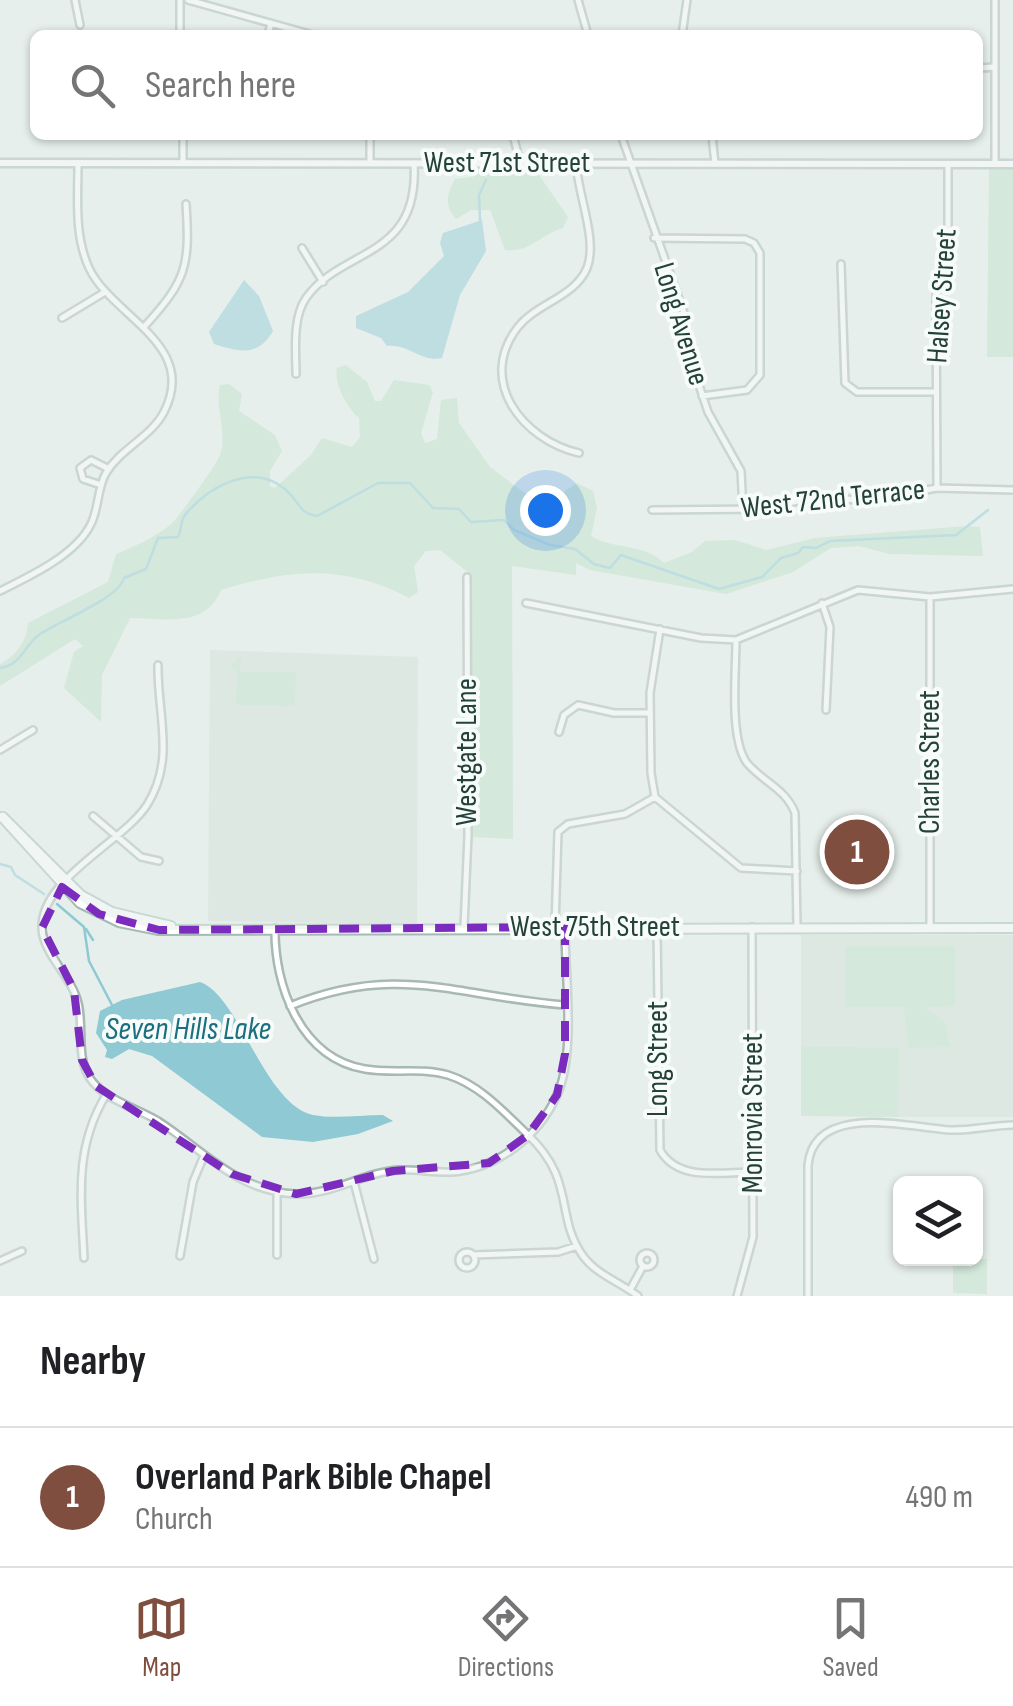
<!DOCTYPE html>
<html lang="en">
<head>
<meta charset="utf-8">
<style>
	:root { --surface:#fff; --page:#f2f2f2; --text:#202124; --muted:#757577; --line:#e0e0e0; --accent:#7f4e3f }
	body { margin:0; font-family:"Sofia Sans Condensed",sans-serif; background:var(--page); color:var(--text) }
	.controls { position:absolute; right:30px; bottom:30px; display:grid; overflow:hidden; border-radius:15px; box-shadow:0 2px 8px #0004 }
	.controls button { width:90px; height:90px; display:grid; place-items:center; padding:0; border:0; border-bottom:2px solid var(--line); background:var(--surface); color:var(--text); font:50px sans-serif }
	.you { position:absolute; left:545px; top:510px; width:35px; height:35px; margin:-25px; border:8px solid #fff; border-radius:50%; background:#1a73e8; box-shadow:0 0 0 15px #1a73e833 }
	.badge { display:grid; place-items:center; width:65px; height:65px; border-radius:50%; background:var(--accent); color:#fff; font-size:32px; font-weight:700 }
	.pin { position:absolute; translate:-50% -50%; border:5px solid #fff; box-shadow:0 2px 10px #0006 }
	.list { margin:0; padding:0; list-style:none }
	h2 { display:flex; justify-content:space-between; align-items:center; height:130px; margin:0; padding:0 40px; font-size:42px }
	h2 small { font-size:32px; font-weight:400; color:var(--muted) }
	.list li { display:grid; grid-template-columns:65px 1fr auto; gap:30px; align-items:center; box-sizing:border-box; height:140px; padding:0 40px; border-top:2px solid var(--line) }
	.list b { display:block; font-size:38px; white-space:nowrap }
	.list p { margin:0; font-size:32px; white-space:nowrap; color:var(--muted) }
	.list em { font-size:32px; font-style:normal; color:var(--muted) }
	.icon { flex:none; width:55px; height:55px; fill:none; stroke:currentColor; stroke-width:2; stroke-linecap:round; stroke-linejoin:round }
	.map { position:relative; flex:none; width:1013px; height:1296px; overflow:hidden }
	.search { position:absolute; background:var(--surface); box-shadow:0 2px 8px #0004; left:30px; right:30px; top:30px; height:110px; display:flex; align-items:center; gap:25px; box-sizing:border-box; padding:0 35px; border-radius:15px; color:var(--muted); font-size:38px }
	.sheet { height:270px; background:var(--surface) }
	nav { display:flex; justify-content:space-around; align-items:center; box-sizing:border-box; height:140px; border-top:2px solid var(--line); background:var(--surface); font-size:28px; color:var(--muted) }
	nav a { display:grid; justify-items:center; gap:5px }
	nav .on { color:var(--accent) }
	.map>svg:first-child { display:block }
	.built { fill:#d4dfda }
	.green { fill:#bfe0c8 }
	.water { fill:#8ec9d4 }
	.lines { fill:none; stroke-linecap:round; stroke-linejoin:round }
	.stream { stroke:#8ec9d4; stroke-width:2.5 }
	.minor-casing { stroke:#a8b8b2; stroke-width:10 }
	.tertiary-casing { stroke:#a8b8b2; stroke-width:11 }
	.secondary-casing { stroke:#a4bbb3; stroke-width:12 }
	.minor { stroke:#fff; stroke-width:5 }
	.tertiary { stroke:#fff; stroke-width:6 }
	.secondary { stroke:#fff; stroke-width:8 }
	.marked { fill:none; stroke:#7b2cbf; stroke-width:8; stroke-dasharray:20 12; stroke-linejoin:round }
	.labels { text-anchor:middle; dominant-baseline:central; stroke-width:8; stroke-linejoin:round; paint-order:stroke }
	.street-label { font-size:30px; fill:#24423a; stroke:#f7fbf9 }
	.water-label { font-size:32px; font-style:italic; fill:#1c6f80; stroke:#f7fbf9 }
</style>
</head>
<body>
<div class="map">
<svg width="1013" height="1296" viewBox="0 0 1013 1296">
	<rect width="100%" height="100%" fill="#e6efeb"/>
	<path class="built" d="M 210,650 L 418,657 L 417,924 L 208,921 Z
		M 801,935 L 1013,935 L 1013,1117 L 898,1117 L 898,1048 L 801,1046 Z"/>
	<path class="green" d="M 525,169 L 539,175 L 568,217 L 563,228 C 540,235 529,253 505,250 L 490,210 L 471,210 L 456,219 C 444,205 447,194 455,179 L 473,177 L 481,170 Z
		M 989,169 L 1013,169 L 1013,357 L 987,357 Z
		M 346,365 L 367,382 L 375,401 L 381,401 L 394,380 L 429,385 L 433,392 L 421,433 L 425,443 L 437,439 L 441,400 L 457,398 L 459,423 L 490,467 L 515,486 L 531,497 L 553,499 L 577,483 L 593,491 L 597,508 L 591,536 C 614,550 644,543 664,563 L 692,552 L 705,541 L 735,540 L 766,550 L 815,538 L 967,526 L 980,527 L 983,556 L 890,554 L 859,546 L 831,548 L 793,572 L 726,594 L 590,570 L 576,563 L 576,575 L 512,566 L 513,839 L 472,837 L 470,574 L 440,550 L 426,551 L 414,566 L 418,592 L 409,598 C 345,564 289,569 221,590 C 205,629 164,618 130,618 L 102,675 L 101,722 L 64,688 L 74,652 L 83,646 L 75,639 L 0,686 L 0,664 C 16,656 27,641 28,623 L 108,582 L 116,554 C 132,548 157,536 170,525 C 177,520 217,464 220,455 C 228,432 214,406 220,385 L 229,384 L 242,394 L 239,411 L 275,435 L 282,451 L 270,471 L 270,486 L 275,488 L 311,455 L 322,438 L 352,447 L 360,437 L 359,418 C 347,407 334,385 337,368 Z
		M 241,656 L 240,672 L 296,672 L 295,706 L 236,705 L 237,671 L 230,666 Z
		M 845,946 L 955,946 L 955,1006 L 923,1007 L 944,1021 L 951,1047 L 908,1048 L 904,1007 L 845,1007 Z
		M 801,1046 L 899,1048 L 898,1117 L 801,1116 Z
		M 953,1259 L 987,1259 L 987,1294 L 953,1293 Z"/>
	<path class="water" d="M 482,220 L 486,251 L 460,295 L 442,358 C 422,363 408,343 387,346 L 381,338 L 356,328 L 356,316 L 408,292 L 444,256 L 440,243 L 443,233 Z
		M 244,280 L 259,296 L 273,331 C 258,357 239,352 214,344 L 209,332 Z
		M 200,982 C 239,995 264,1104 313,1115 C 334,1119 360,1115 383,1115 L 393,1121 L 358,1134 L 313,1142 L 262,1137 L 152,1056 L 129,1049 L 112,1059 L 105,1057 L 107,1050 L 96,1033 L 100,1011 L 122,1000 Z"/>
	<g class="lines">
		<path class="stream" d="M 480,220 L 479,195 L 486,180
			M 0,668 C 22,665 24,645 40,634 C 61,620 118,599 124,578 L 146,569 L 158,538 L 178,537 C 182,529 180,522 185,515 C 209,486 255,460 288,492 C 300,503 299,513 317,516 L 378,483 L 410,483 L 433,508 L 459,509 L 471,522 L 504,520 L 514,530 L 550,545 L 575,549 L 594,564 L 610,568 L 621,555 L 719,589 L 762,577 L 781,558 L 798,553 L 803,547 L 816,548 L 830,541 L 956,535 L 988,510
			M 0,864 L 11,867 L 15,875 L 44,894
			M 57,904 L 84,927 L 89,961 L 112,1005
			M 86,929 L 93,940"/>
		<defs>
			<path id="minor" d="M 75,0 L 80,25
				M 180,0 L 180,35
				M 188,0 L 313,35
				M 578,0 L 588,35
				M 268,35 L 271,23
				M 682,35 L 687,0
				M 978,68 L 994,67
				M 183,135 L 183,163
				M 513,135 L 520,162
				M 621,135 L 685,316 L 692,364 L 708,412 L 741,471 L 743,510
				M 712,135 L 715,164
				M 370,163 L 370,135
				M 576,163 C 578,195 598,241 587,268 C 575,297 537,303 518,327 C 476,381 523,440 579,453
				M 995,164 L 995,0
				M 654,238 L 745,239 L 754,243 L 760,253 L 760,375 L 747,390 L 702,396
				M 302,248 L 323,282
				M 841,264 L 845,383 L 857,392 L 936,392
				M 62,318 L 105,292
				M 144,327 C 187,280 190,266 186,204
				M 296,374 C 296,352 292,318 306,298 C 342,247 420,260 414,163
				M 101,485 L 83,479 L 80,468 L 91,460 L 109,469
				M 937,488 L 936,296 L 948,232 L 948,164
				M 652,510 L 761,509 L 821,496 L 864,501 L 937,488 L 1013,490
				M 0,591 C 30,576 76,555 91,524 C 99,508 97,489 106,473 C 120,449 151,437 164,412 C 199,344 112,317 89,268 C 74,235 78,198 78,163
				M 526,603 L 701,638 L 736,640 L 858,590 L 930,597 L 1013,589
				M 822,603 L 830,627 L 826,710
				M 660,629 L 650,693 L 651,773 L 655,797 L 741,868 L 797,871
				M 736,640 C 736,671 729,739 747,763 C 763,782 786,789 795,813 L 797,927
				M 158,665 C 157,714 176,759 147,805 C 123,843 31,883 43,936 C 49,960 72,978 78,1003 C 84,1027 76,1055 89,1077 C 104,1100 135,1107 158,1121 C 203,1150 238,1192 296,1194 C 333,1195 364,1172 399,1170 C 417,1169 434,1173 452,1172 C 497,1169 539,1136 557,1095 C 576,1054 565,976 565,930
				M 559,732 L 564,715 L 578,705 L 614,713 L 650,713
				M 0,750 L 33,730
				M 93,816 L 141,857 L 159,861
				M 464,927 L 468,835 L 467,577
				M 555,927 L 558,832 L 568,824 L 625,814 L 655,797
				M 930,927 L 930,597
				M 275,928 C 274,985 300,1058 365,1069 C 393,1074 421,1067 448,1075 C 480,1085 504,1112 527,1134 C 577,1181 554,1215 583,1256 C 597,1275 620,1282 638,1296
				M 657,930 L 660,1150 C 678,1182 721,1172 753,1172
				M 290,1006 C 398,962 458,997 565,1005
				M 354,1182 L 374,1259
				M 277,1192 L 277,1255
				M459 1260a8 8 0 1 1 16 0a8 8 0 1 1-16 0Z
				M640 1260a7 7 0 1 1 14 0a7 7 0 1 1-14 0Z
				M 473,1255 L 558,1252 L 577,1246
				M 180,1256 L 193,1182 L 203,1158
				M 84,1258 C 81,1198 74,1148 106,1095
				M 0,1261 L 22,1251
				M 630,1290 L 643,1266
				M 737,1296 L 753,1237 L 752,927
				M 808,1296 L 808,1165 C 814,1102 908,1127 950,1130 C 970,1131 993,1125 1013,1125"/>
			<path id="tertiary" d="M 0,163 L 1013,164"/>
			<path id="secondary" d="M 2,817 L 80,903 L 119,922 L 159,930 L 1013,928
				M 3,817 L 81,895 L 112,912 L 171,926"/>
		</defs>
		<use href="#minor" class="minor-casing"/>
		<use href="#tertiary" class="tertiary-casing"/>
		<use href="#secondary" class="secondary-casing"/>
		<use href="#minor" class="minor"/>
		<use href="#tertiary" class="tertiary"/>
		<use href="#secondary" class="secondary"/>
	</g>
	<path d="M0 0H1013V1296H0ZM 62,887 L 99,914 L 159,930 L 565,927 L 565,1054 L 557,1095 L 528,1135 L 489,1163 L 393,1171 L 296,1194 L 232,1174 L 96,1086 L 82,1060 L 74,990 L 42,928 Z" fill="#e6efeb" fill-opacity=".55" fill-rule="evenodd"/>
	<path class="marked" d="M 62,887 L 99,914 L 159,930 L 565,927 L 565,1054 L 557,1095 L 528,1135 L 489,1163 L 393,1171 L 296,1194 L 232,1174 L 96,1086 L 82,1060 L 74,990 L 42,928 Z"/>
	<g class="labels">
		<g class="street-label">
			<text x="507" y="163">West 71st Street</text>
			<text transform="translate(942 296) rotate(-86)">Halsey Street</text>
			<text transform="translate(681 324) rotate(73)">Long Avenue</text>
			<text transform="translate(833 499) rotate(-6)">West 72nd Terrace</text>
			<text transform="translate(467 752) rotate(-90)">Westgate Lane</text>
			<text transform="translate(930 762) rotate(-90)">Charles Street</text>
			<text x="595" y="927">West 75th Street</text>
			<text transform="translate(658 1059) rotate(-90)">Long Street</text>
			<text transform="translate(753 1113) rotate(-90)">Monrovia Street</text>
		</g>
		<g class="water-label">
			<text x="188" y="1029">Seven Hills Lake</text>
		</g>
	</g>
</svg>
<div class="controls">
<button><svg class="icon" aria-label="layers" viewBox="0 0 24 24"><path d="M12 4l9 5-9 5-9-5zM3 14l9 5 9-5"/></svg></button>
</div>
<div class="you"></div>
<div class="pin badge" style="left:857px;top:852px">1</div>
<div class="search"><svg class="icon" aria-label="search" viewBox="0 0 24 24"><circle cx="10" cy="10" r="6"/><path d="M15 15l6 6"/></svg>Search here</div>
</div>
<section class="sheet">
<h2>Nearby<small></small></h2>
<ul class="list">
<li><span class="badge">1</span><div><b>Overland Park Bible Chapel</b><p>Church</p></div><em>490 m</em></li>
</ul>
</section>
<nav>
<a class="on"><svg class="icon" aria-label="map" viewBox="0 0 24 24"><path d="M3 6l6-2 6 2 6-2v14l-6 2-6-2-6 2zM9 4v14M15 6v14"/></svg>Map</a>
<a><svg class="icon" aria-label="directions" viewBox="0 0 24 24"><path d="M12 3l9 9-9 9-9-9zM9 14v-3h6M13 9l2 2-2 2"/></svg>Directions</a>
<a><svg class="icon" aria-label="saved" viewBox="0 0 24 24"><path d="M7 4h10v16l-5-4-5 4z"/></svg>Saved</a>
</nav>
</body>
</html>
